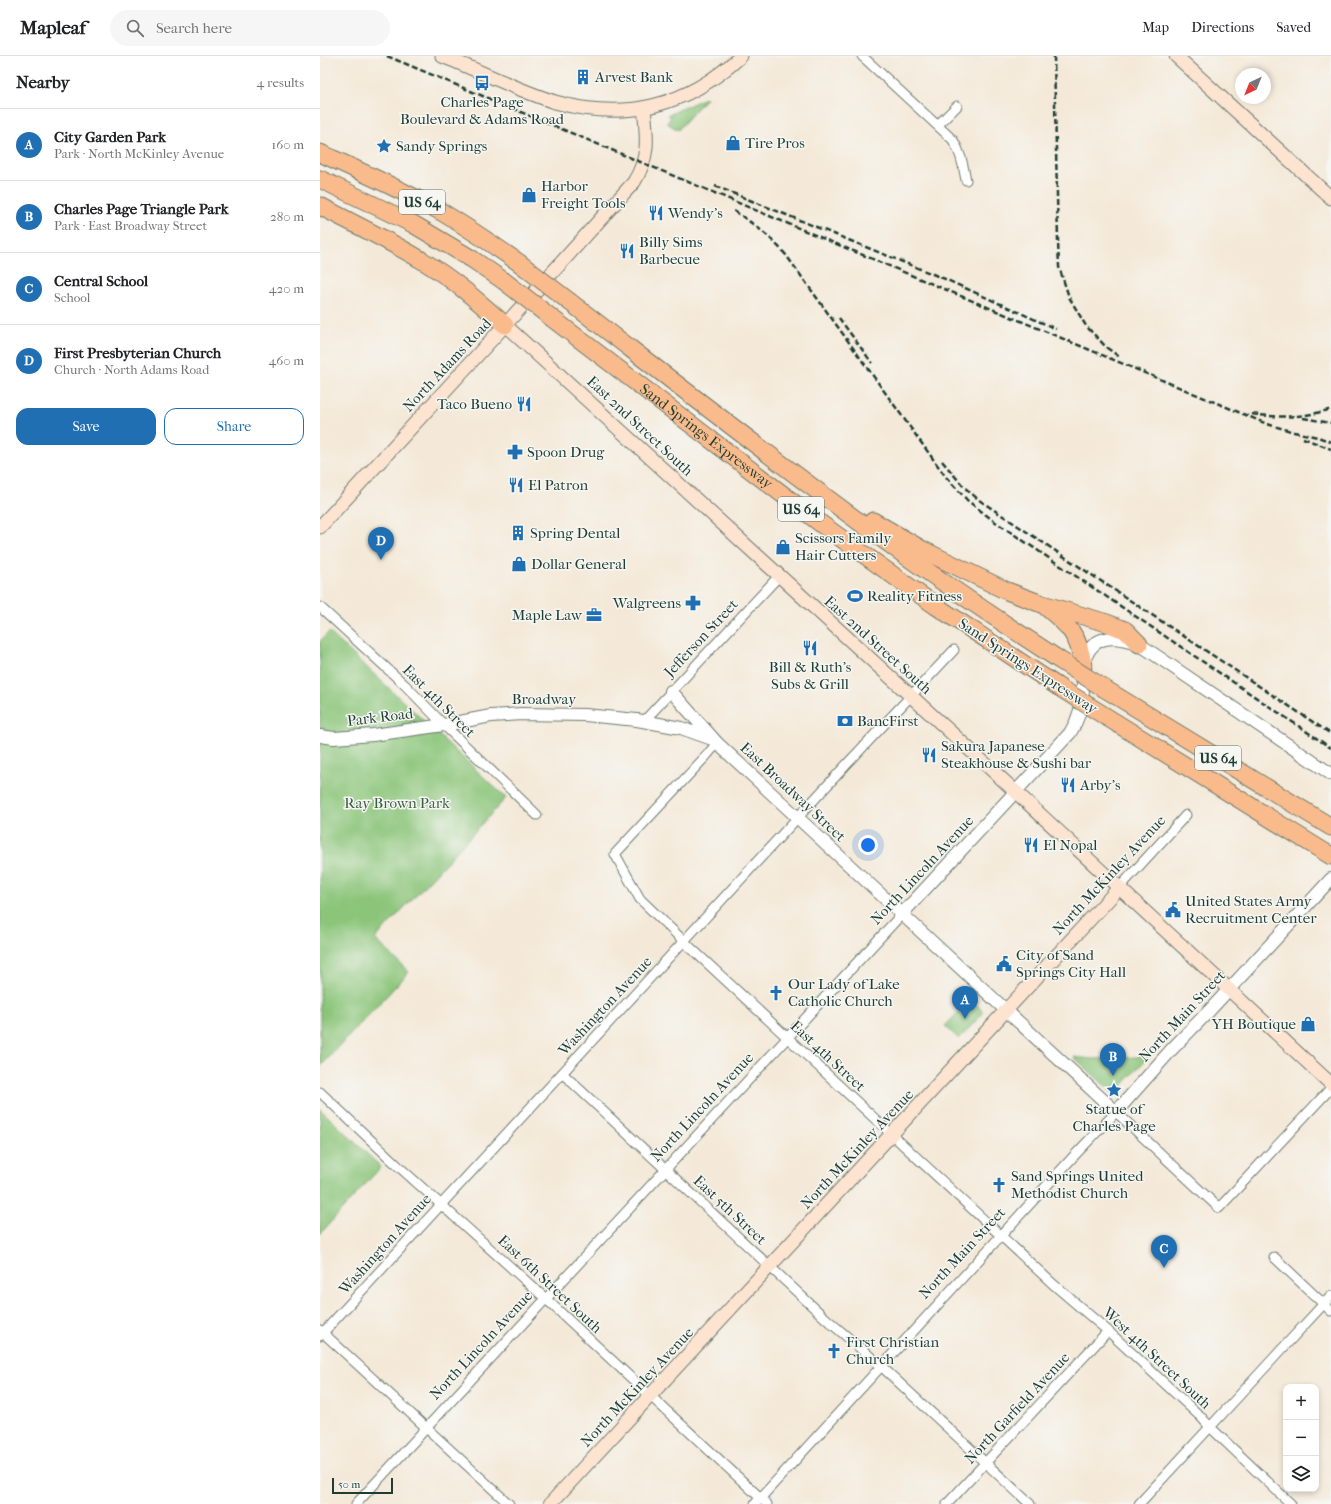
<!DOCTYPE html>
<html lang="en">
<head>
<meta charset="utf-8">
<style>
	:root { --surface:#fff; --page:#f6f6f6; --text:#202124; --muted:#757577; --line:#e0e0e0; --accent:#1f6fb2 }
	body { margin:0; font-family:"IM FELL French Canon",serif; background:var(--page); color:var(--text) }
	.controls { position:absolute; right:12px; bottom:12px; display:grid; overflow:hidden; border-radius:8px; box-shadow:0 2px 6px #0003 }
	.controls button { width:36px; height:36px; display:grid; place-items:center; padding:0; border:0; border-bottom:1px solid var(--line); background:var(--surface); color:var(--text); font:20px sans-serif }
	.compass { position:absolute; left:915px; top:12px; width:36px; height:36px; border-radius:50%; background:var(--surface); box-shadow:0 2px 6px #0003; rotate:223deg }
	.scale { position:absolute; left:12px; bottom:10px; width:61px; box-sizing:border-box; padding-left:4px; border:2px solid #1f3d34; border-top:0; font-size:11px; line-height:14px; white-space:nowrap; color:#1f3d34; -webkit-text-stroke:3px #f6f6f2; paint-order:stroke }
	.you { position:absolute; left:548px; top:789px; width:14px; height:14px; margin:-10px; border:3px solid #fff; border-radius:50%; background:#1a73e8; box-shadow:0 0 0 6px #1a73e833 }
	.badge { display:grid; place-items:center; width:26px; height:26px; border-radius:50%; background:var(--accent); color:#fff; font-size:13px; font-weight:700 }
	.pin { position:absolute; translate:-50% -33px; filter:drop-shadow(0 1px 2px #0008) }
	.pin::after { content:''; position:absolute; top:21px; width:14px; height:12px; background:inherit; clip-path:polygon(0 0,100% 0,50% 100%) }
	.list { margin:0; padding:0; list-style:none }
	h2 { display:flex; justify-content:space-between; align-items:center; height:52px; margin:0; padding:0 16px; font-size:17px }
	h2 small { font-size:13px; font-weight:400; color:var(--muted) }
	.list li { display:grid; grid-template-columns:26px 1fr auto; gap:12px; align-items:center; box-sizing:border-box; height:72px; padding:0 16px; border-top:1px solid var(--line) }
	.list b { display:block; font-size:15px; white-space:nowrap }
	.list p { margin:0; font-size:13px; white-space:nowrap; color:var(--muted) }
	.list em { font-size:13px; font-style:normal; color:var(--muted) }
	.actions { display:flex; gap:8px; padding:12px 16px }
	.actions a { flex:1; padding:9px 0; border:1px solid var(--accent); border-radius:12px; text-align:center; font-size:14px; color:var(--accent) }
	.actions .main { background:var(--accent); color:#fff }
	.icon { flex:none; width:22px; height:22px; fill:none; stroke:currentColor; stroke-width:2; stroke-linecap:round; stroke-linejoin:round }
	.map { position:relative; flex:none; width:1011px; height:1448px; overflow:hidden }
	header { display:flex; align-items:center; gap:24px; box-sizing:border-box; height:56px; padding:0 20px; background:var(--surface); border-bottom:1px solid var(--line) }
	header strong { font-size:19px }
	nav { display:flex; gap:22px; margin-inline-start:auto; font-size:14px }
	.search { width:280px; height:36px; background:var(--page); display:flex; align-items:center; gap:10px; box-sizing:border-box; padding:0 14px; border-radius:22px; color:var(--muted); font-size:15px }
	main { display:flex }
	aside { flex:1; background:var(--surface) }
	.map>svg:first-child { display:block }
	.green { fill:#8bc579; stroke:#558156 }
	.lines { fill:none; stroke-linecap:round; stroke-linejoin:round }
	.minor-casing { stroke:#6a796d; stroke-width:11 }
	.tertiary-casing { stroke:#6a796d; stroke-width:14 }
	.secondary-casing { stroke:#6a796d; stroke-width:15 }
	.motorway-casing { stroke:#6a796d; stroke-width:19 }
	.minor { stroke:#fff; stroke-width:9 }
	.tertiary { stroke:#fff; stroke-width:12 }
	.secondary { stroke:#fde4d1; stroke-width:13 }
	.motorway { stroke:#fabb8c; stroke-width:17 }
	.rail { stroke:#1f3d34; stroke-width:2.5; stroke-dasharray:6 3; stroke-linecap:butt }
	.motorway-bridge-casing { stroke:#6a796d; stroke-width:19; stroke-linecap:butt }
	.motorway-bridge { stroke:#fabb8c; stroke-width:17 }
	.labels { text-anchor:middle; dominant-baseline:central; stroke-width:3; stroke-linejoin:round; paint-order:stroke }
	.shield { fill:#f6f6f2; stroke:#60746d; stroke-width:1 }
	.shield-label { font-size:14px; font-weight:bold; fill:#1f3d34 }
	.poi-label { font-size:15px; fill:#1f3d34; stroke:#f6f6f2; text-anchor:start }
	.street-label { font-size:15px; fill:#1f3d34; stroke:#f6f6f2 }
	.park-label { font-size:15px; fill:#3a5f45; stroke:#f6f6f2 }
</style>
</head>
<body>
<header>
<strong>Mapleaf</strong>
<div class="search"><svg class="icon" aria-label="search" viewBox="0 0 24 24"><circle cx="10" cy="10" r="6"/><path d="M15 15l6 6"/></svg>Search here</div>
<nav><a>Map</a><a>Directions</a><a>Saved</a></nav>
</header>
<main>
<aside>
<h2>Nearby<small>4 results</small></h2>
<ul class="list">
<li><span class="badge">A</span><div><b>City Garden Park</b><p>Park · North McKinley Avenue</p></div><em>160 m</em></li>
<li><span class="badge">B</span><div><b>Charles Page Triangle Park</b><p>Park · East Broadway Street</p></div><em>280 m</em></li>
<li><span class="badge">C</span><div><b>Central School</b><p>School</p></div><em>420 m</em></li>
<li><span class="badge">D</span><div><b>First Presbyterian Church</b><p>Church · North Adams Road</p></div><em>460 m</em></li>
</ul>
<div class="actions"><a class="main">Save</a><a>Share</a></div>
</aside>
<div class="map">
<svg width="1011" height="1448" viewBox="0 0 1011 1448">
	<rect width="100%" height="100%" fill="#f6f6f2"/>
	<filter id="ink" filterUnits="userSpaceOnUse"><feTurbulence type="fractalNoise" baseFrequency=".025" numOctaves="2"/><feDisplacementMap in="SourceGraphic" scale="8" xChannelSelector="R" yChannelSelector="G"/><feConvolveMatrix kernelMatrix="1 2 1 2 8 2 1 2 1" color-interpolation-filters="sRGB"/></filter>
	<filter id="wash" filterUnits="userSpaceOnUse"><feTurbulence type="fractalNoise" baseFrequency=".012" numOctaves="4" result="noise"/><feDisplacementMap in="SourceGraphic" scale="16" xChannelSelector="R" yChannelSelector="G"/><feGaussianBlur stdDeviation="0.9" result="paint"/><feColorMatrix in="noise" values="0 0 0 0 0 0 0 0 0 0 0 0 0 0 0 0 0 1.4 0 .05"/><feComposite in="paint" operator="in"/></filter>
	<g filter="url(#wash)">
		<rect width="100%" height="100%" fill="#f4e9d8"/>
		<path class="green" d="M 387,41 L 358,74 L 347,67 L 351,61 L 348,59 Z
			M 9,576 L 186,742 L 55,883 L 89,916 L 0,1011 L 0,585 Z
			M 651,943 L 664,956 L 639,983 L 625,970 Z
			M 831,996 L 832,997 L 794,1038 L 754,1001 L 773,1003 L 817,1001 Z
			M 0,1053 L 61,1111 L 0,1178 Z"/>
	</g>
	<g filter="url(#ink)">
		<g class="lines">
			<defs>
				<path id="minor" d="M 542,0 L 633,84 C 641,97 643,109 646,124
					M 618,69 L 637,50
					M 0,551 L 85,629 L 124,669 L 217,759
					M 324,665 L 459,520
					M 397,687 L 388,698 L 295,798 L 320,843 L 372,893 L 733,1228 L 788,1275 L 882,1362 L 890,1371 L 971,1448
					M 799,832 L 866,759
					M 242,1017 L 504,1261 L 561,1310 L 710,1448
					M 0,1036 L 77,1109 L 226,1243 L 447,1448
					M 954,1201 L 1011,1255
					M 0,1274 L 189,1448
					M 0,1280 L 527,708 L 634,594
					M 36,1448 L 581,859
					M 435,1448 L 753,1101 L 796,1056 L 899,1152 L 1011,1032
					M 627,1448 L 788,1275
					M 819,1448 L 1011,1240"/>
				<path id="tertiary" d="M 351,635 L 397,687 L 796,1056 L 852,993 L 889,955 L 1011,823
					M 0,680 L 14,682 L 53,679 L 124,669 L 171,660 L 201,658 L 265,659 L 317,664 L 361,672 L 392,683
					M 581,859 L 750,677 C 759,663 763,647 763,630 C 763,623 762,615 763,609 C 771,577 794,579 819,588 L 1011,718"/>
				<path id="secondary" d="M 122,0 C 160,15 197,34 235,46 C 307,66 367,50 421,0
					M 856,0 L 1011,142
					M 185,269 L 684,725 L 1011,1028
					M 0,471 L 185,269 L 314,126 C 330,100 327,81 324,52
					M 230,1448 L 799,832"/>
				<g id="motorway">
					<path d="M 0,97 C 40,115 80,133 118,154 C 146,170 172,188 198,206"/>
					<path d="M 0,123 L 93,168 L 152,203 L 184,225"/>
					<path d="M 0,150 C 34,168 70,185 103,205 C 133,223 159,246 185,269"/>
					<path d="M 250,246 C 358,329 465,413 575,492 C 628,531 683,567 738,603"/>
					<path id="s1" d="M 233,263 L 504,470 L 616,550 L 737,630"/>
					<path d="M 553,465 L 603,494 L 687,535 L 719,547 L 787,567 L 805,574 L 819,588"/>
					<path d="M 726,551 C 748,569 760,580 763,610"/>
					<path d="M 785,633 L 1011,771"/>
					<path d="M 785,660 L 1011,800"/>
				</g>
			</defs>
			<use href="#minor" class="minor-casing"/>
			<use href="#tertiary" class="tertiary-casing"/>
			<use href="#secondary" class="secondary-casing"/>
			<use href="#motorway" class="motorway-casing"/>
			<use href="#minor" class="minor"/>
			<use href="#tertiary" class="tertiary"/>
			<use href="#secondary" class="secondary"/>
			<use href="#motorway" class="motorway"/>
			<path class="rail" d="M 67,0 L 947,368 L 974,376 L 998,381 L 1011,386
				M 734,0 L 738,185 L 739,211 L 749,241 L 766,270 L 787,292 L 801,302
				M 395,130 L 625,223 L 736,273
				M 414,155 C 434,168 450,180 466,199 L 626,421 L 648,445 L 674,465 L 1011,692
				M 519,262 L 552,307
				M 932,358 C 960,362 984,362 1011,353
				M 983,362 L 1011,367
				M 983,382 L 1011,393
				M 622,405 L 644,431 L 659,444 L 1011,678"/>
			<defs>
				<path id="motorway-bridge" d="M 198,206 L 250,246
					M 184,225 L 233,263
					M 738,603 L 785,633
					M 737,630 L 785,660"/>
			</defs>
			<use href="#motorway-bridge" class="motorway-bridge-casing"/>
			<use href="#motorway-bridge" class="motorway-bridge"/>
		</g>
	</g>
	<defs>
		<symbol id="building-bare" viewBox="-9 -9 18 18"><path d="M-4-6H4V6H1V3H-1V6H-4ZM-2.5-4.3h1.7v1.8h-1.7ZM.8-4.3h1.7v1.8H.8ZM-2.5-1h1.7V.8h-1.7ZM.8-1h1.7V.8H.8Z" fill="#1f6fb2" stroke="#f6f6f2" stroke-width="2.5" paint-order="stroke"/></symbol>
		<symbol id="bus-bare" viewBox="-9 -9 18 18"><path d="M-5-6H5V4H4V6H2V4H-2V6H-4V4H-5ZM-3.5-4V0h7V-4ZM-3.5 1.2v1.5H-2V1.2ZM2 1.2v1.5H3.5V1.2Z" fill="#1f6fb2" stroke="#f6f6f2" stroke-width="2.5" paint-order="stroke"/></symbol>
		<symbol id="shop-bare" viewBox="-9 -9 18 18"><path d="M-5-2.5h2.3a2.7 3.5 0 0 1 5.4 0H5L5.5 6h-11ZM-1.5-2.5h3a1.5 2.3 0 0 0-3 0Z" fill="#1f6fb2" stroke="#f6f6f2" stroke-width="2.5" paint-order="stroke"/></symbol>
		<symbol id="sight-bare" viewBox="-9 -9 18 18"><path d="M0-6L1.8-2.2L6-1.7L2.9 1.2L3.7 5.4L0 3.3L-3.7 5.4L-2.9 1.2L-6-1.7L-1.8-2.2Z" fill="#1f6fb2" stroke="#f6f6f2" stroke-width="2.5" paint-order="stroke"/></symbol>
		<symbol id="restaurant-bare" viewBox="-9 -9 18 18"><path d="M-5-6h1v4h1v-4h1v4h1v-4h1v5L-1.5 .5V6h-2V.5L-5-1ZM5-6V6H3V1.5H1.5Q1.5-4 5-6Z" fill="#1f6fb2" stroke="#f6f6f2" stroke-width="2.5" paint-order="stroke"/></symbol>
		<symbol id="pharmacy-bare" viewBox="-9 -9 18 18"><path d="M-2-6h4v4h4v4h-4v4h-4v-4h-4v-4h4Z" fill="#1f6fb2" stroke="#f6f6f2" stroke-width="2.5" paint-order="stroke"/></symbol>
		<symbol id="stadium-bare" viewBox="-9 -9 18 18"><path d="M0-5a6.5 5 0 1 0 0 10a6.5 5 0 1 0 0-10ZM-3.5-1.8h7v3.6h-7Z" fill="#1f6fb2" stroke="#f6f6f2" stroke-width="2.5" paint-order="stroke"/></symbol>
		<symbol id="office-bare" viewBox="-9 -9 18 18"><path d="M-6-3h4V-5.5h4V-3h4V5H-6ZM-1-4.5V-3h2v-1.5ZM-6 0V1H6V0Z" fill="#1f6fb2" stroke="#f6f6f2" stroke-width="2.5" paint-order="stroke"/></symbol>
		<symbol id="bank-bare" viewBox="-9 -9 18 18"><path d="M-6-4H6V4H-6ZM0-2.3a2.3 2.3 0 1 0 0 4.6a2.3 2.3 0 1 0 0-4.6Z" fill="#1f6fb2" stroke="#f6f6f2" stroke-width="2.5" paint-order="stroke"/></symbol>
		<symbol id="civic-bare" viewBox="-9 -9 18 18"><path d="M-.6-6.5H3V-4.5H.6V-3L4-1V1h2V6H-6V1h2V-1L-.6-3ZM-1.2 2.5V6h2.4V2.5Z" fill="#1f6fb2" stroke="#f6f6f2" stroke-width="2.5" paint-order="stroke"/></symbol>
		<symbol id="church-bare" viewBox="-9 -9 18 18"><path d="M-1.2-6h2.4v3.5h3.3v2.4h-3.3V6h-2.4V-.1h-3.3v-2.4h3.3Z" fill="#1f6fb2" stroke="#f6f6f2" stroke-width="2.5" paint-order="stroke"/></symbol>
	</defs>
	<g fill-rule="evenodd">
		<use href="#building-bare" x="252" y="10" width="22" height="22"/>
		<use href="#bus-bare" x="151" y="16" width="22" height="22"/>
		<use href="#shop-bare" x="402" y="76" width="22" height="22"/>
		<use href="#sight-bare" x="53" y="79" width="22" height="22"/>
		<use href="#shop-bare" x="198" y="128" width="22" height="22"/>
		<use href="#restaurant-bare" x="325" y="146" width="22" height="22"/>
		<use href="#restaurant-bare" x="296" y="184" width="22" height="22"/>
		<use href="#restaurant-bare" x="193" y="337" width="22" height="22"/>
		<use href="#pharmacy-bare" x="184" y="385" width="22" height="22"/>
		<use href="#restaurant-bare" x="185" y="418" width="22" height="22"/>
		<use href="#building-bare" x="187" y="466" width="22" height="22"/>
		<use href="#shop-bare" x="452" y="480" width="22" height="22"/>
		<use href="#shop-bare" x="188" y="497" width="22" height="22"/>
		<use href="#stadium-bare" x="524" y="529" width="22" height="22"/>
		<use href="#pharmacy-bare" x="362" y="536" width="22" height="22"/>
		<use href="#office-bare" x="263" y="548" width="22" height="22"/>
		<use href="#restaurant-bare" x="479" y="581" width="22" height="22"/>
		<use href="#bank-bare" x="514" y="654" width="22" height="22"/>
		<use href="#restaurant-bare" x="598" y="688" width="22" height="22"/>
		<use href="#restaurant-bare" x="737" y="718" width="22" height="22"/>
		<use href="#restaurant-bare" x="700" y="778" width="22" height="22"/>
		<use href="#civic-bare" x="842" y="843" width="22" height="22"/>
		<use href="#civic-bare" x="673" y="897" width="22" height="22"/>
		<use href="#church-bare" x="445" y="926" width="22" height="22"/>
		<use href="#shop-bare" x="977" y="957" width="22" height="22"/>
		<use href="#sight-bare" x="783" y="1023" width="22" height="22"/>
		<use href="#church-bare" x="668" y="1118" width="22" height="22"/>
		<use href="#church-bare" x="503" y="1284" width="22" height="22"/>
	</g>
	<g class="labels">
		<g class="shield">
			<rect x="79" y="134" width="46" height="24" rx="3"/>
			<rect x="458" y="441" width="46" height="24" rx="3"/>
			<rect x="875" y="690" width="46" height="24" rx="3"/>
		</g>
		<g class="shield-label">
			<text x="102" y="146">US 64</text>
			<text x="481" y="453">US 64</text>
			<text x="898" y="702">US 64</text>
		</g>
		<g class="poi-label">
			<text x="275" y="21">Arvest Bank</text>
			<text x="162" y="46" text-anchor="middle">Charles Page<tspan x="162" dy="17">Boulevard &amp; Adams Road</tspan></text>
			<text x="425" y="87">Tire Pros</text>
			<text x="76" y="90">Sandy Springs</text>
			<text x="221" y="130">Harbor<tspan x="221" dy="17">Freight Tools</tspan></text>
			<text x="348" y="157">Wendy's</text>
			<text x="319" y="186">Billy Sims<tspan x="319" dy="17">Barbecue</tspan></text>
			<text x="192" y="348" text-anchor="end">Taco Bueno</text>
			<text x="207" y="396">Spoon Drug</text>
			<text x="208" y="429">El Patron</text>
			<text x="210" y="477">Spring Dental</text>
			<text x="475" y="482">Scissors Family<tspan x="475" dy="17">Hair Cutters</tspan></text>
			<text x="211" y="508">Dollar General</text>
			<text x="547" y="540">Reality Fitness</text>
			<text x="361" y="547" text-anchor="end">Walgreens</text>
			<text x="262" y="559" text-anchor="end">Maple Law</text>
			<text x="490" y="611" text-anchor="middle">Bill &amp; Ruth's<tspan x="490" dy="17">Subs &amp; Grill</tspan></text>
			<text x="537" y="665">BancFirst</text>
			<text x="621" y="690">Sakura Japanese<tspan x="621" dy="17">Steakhouse &amp; Sushi bar</tspan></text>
			<text x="760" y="729">Arby's</text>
			<text x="723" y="789">El Nopal</text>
			<text x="865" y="845">United States Army<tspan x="865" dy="17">Recruitment Center</tspan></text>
			<text x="696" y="899">City of Sand<tspan x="696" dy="17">Springs City Hall</tspan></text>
			<text x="468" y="928">Our Lady of Lake<tspan x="468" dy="17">Catholic Church</tspan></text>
			<text x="976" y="968" text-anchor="end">YH Boutique</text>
			<text x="794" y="1053" text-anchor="middle">Statue of<tspan x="794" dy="17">Charles Page</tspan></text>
			<text x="691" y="1120">Sand Springs United<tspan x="691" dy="17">Methodist Church</tspan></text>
			<text x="526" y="1286">First Christian<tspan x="526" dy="17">Church</tspan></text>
		</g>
		<g class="street-label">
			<text transform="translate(127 309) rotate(-47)">North Adams Road</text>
			<text transform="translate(320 370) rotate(43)">East 2nd Street South</text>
			<text stroke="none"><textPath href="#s1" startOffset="193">Sand Springs Expressway</textPath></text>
			<text transform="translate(381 582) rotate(-47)">Jefferson Street</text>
			<text transform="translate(558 589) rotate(42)">East 2nd Street South</text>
			<text transform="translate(708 610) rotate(33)">Sand Springs Expressway</text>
			<text x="224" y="643">Broadway</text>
			<text transform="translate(119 645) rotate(45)">East 4th Street</text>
			<text transform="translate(60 661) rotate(-7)">Park Road</text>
			<text transform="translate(473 736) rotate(43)">East Broadway Street</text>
			<text transform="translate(602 814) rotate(-47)">North Lincoln Avenue</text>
			<text transform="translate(789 819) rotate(-47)">North McKinley Avenue</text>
			<text transform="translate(285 950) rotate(-47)">Washington Avenue</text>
			<text transform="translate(862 960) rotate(-47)">North Main Street</text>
			<text transform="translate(508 1000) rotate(43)">East 4th Street</text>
			<text transform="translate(382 1051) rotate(-47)">North Lincoln Avenue</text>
			<text transform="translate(537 1093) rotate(-47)">North McKinley Avenue</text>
			<text transform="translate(410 1154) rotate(43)">East 5th Street</text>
			<text transform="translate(65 1188) rotate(-48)">Washington Avenue</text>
			<text transform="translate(642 1197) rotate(-47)">North Main Street</text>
			<text transform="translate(230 1228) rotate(43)">East 6th Street South</text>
			<text transform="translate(161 1289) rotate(-47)">North Lincoln Avenue</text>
			<text transform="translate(837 1302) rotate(43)">West 4th Street South</text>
			<text transform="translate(317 1331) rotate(-47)">North McKinley Avenue</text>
			<text transform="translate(697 1352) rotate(-47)">North Garfield Avenue</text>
		</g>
		<g class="park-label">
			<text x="77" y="747">Ray Brown Park</text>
		</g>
	</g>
</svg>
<div class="controls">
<button>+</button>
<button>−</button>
<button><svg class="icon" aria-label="layers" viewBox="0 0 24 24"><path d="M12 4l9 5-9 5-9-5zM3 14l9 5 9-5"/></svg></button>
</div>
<svg class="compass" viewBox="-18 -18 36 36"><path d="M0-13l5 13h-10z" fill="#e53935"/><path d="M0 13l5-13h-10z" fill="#757577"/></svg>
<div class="scale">50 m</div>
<div class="you"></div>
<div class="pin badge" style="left:645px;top:963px">A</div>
<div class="pin badge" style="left:793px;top:1020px">B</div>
<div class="pin badge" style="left:844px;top:1212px">C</div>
<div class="pin badge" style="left:61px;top:504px">D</div>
</div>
</main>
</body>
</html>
